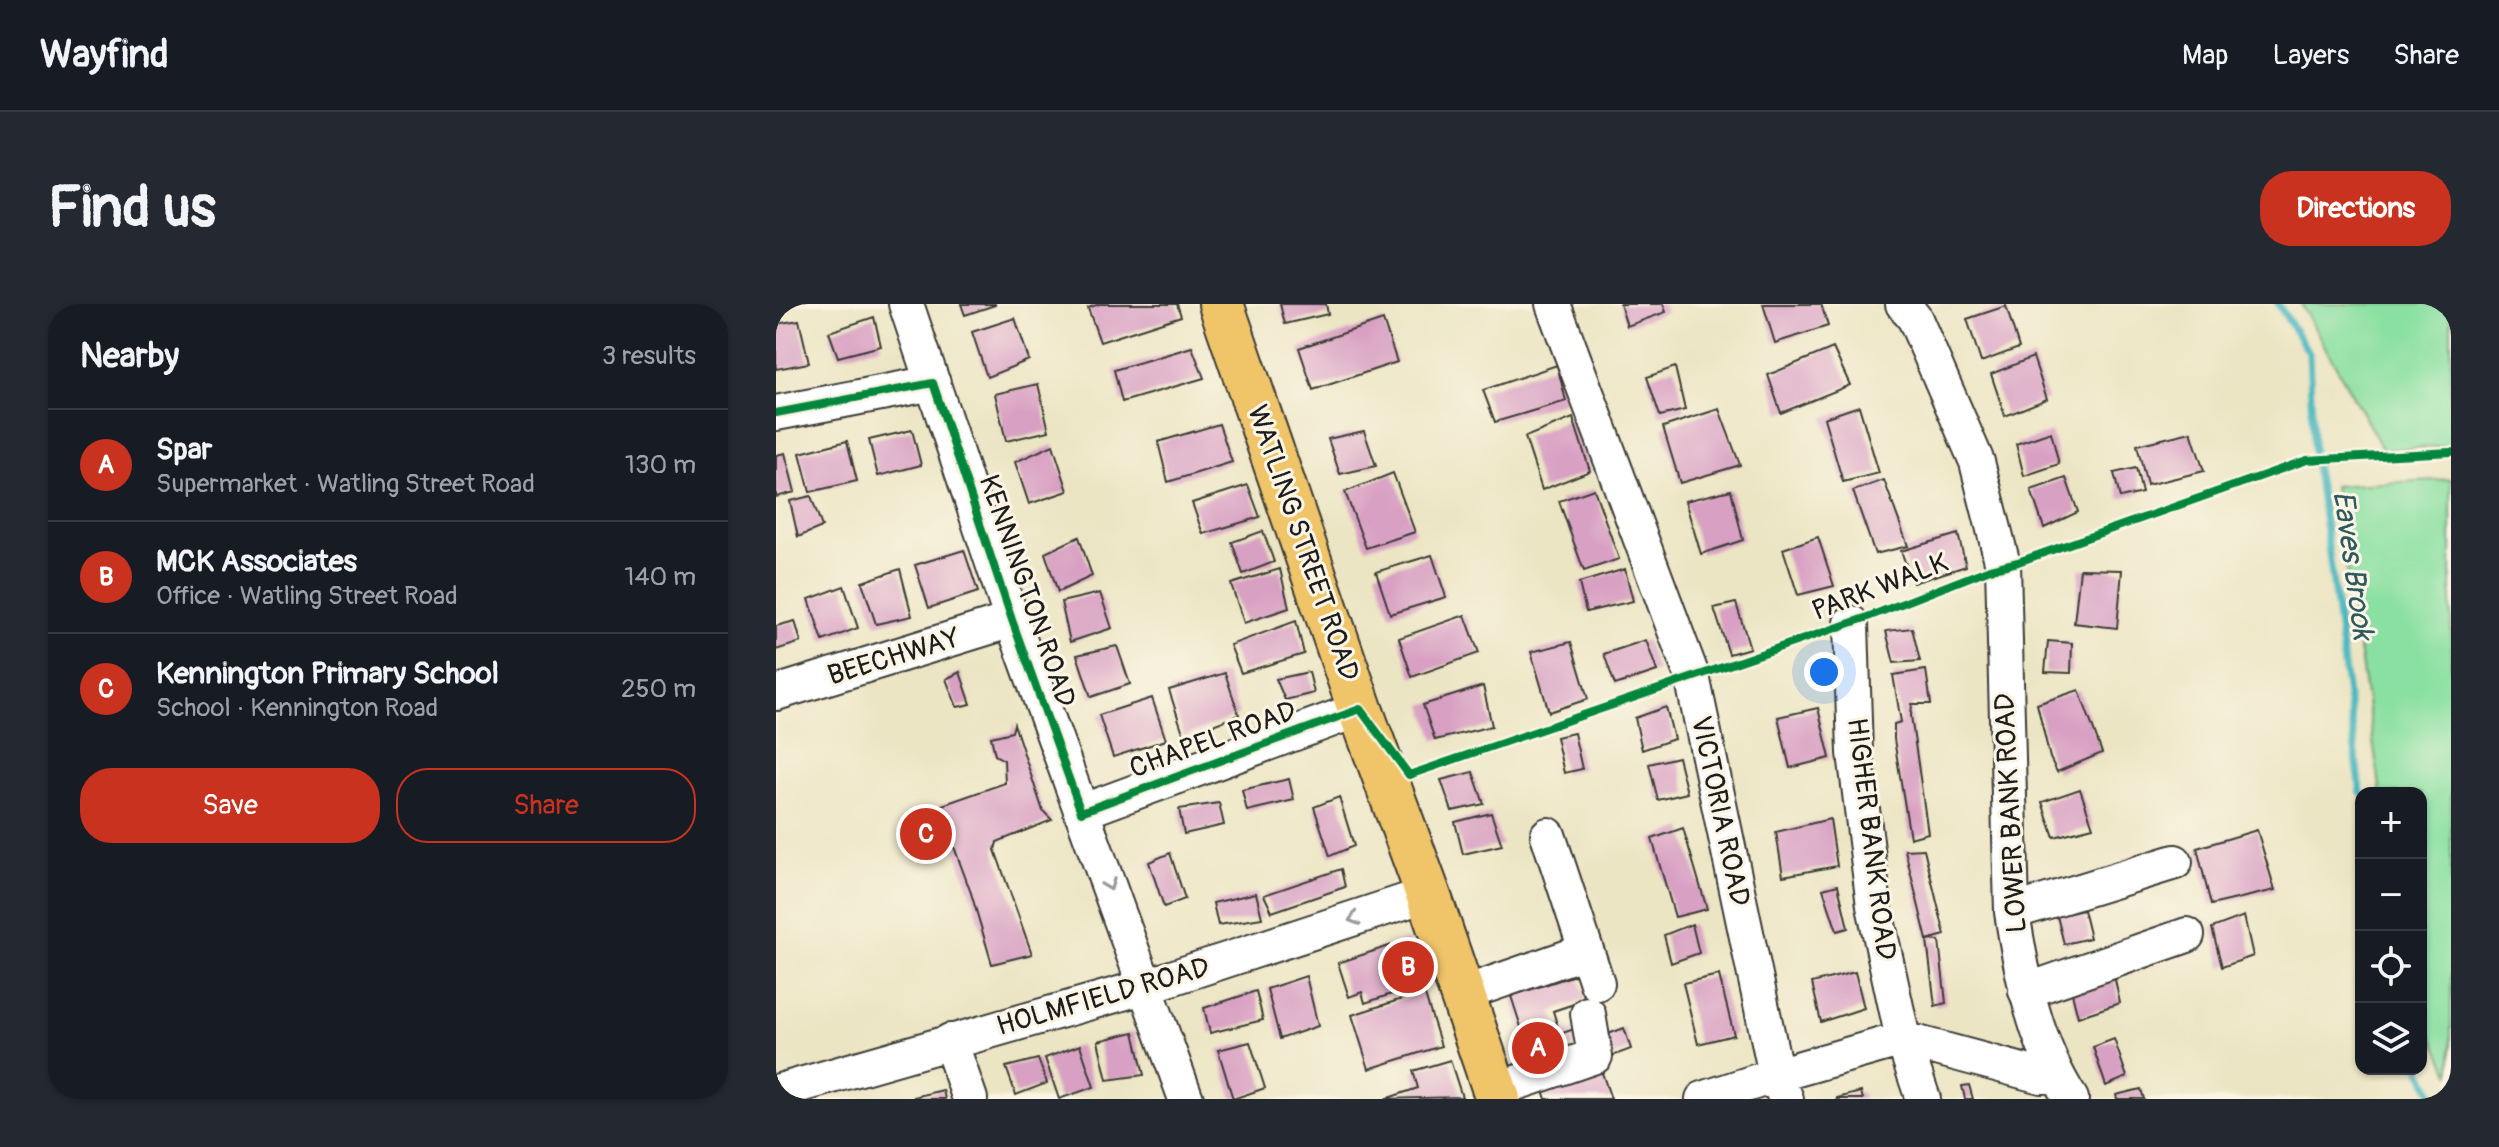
<!DOCTYPE html>
<html lang="en">
<head>
<meta charset="utf-8">
<style>
	:root { --surface:#171b24; --page:#242831; --text:#f1f3f6; --muted:#9ea1a6; --line:#363941; --accent:#c8321e }
	body { margin:0; font-family:Pangolin,sans-serif; background:var(--page); color:var(--text) }
	.controls { position:absolute; right:24px; bottom:24px; display:grid; overflow:hidden; border-radius:16px; box-shadow:0 2px 6px #0004 }
	.controls button { width:72px; height:72px; display:grid; place-items:center; padding:0; border:0; border-bottom:2px solid var(--line); background:var(--surface); color:var(--text); font:40px sans-serif }
	.you { position:absolute; left:1048px; top:368px; width:28px; height:28px; margin:-20px; border:6px solid #fff; border-radius:50%; background:#1a73e8; box-shadow:0 0 0 12px #1a73e833 }
	.badge { display:grid; place-items:center; width:52px; height:52px; border-radius:50%; background:var(--accent); color:#fff; font-size:26px; font-weight:700 }
	.pin { position:absolute; translate:-50% -50%; border:4px solid #fff; box-shadow:0 2px 8px #0006 }
	.list { margin:0; padding:0; list-style:none }
	h2 { display:flex; justify-content:space-between; align-items:center; height:104px; margin:0; padding:0 32px; font-size:34px }
	h2 small { font-size:26px; font-weight:400; color:var(--muted) }
	.list li { display:grid; grid-template-columns:52px 1fr auto; gap:24px; align-items:center; box-sizing:border-box; height:112px; padding:0 32px; border-top:2px solid var(--line) }
	.list b { display:block; font-size:30px; white-space:nowrap }
	.list p { margin:0; font-size:26px; white-space:nowrap; color:var(--muted) }
	.list em { font-size:26px; font-style:normal; color:var(--muted) }
	.actions { display:flex; gap:16px; padding:24px 32px }
	.actions a { flex:1; padding:18px 0; border:2px solid var(--accent); border-radius:32px; text-align:center; font-size:28px; color:var(--accent) }
	.actions .main { background:var(--accent); color:#fff }
	.icon { flex:none; width:44px; height:44px; fill:none; stroke:currentColor; stroke-width:2; stroke-linecap:round; stroke-linejoin:round }
	.map { position:relative; flex:none; width:1675px; height:795px; overflow:hidden; border-radius:32px }
	header { display:flex; align-items:center; gap:48px; box-sizing:border-box; height:112px; padding:0 40px; background:var(--surface); border-bottom:2px solid var(--line) }
	header strong { font-size:38px }
	nav { display:flex; gap:44px; margin-inline-start:auto; font-size:28px }
	.intro { display:flex; align-items:center; justify-content:space-between; box-sizing:border-box; height:192px; padding:0 48px }
	h1 { margin:0; font-size:56px }
	.button { padding:20px 36px; border-radius:32px; background:var(--accent); color:#fff; font-size:28px; font-weight:700 }
	main { display:flex; gap:48px; padding:0 48px }
	aside { flex:1; background:var(--surface); border-radius:32px; box-shadow:0 2px 6px #0004 }
	.map>svg:first-child { display:block }
	.green { fill:#8ae0a2; stroke:#537e5f; stroke-width:2 }
	.lines { fill:none; stroke-linecap:round; stroke-linejoin:round }
	.stream { stroke:#48b7c0; stroke-width:7 }
	.building { fill:#d8a0c3 }
	.minor-casing { stroke:#3b3a35; stroke-width:38 }
	.major-casing { stroke:#3b3a35; stroke-width:48 }
	.minor { stroke:#fff; stroke-width:34 }
	.major { stroke:#f0c469; stroke-width:44 }
	.cycleway-casing { stroke:#fcf5e5; stroke-width:13 }
	.cycleway { stroke:#00873e; stroke-width:8 }
	.oneway { stroke:#999 }
	.labels { text-anchor:middle; dominant-baseline:central; stroke-width:6; stroke-linejoin:round; paint-order:stroke }
	.street-label { font-size:28px; fill:#1c1c1c; stroke:#fcf5e5 }
	.water-label { font-size:30px; font-style:italic; fill:#2e5a5e; stroke:#fcf5e5 }
</style>
</head>
<body>
<header>
<strong>Wayfind</strong>
<nav><a>Map</a><a>Layers</a><a>Share</a></nav>
</header>
<div class="intro"><h1>Find us</h1><a class="button">Directions</a></div>
<main>
<aside>
<h2>Nearby<small>3 results</small></h2>
<ul class="list">
<li><span class="badge">A</span><div><b>Spar</b><p>Supermarket · Watling Street Road</p></div><em>130 m</em></li>
<li><span class="badge">B</span><div><b>MCK Associates</b><p>Office · Watling Street Road</p></div><em>140 m</em></li>
<li><span class="badge">C</span><div><b>Kennington Primary School</b><p>School · Kennington Road</p></div><em>250 m</em></li>
</ul>
<div class="actions"><a class="main">Save</a><a>Share</a></div>
</aside>
<div class="map">
<svg width="1675" height="795" viewBox="0 0 1675 795">
	<rect width="100%" height="100%" fill="#fcf5e5"/>
	<filter id="ink" filterUnits="userSpaceOnUse"><feTurbulence type="fractalNoise" baseFrequency=".0125" numOctaves="2"/><feDisplacementMap in="SourceGraphic" scale="16" xChannelSelector="R" yChannelSelector="G"/><feConvolveMatrix kernelMatrix="1 2 1 2 8 2 1 2 1" color-interpolation-filters="sRGB"/></filter>
	<filter id="wash" filterUnits="userSpaceOnUse"><feTurbulence type="fractalNoise" baseFrequency=".006" numOctaves="4" result="noise"/><feDisplacementMap in="SourceGraphic" scale="32" xChannelSelector="R" yChannelSelector="G"/><feGaussianBlur stdDeviation="1.8" result="paint"/><feColorMatrix in="noise" values="0 0 0 0 0 0 0 0 0 0 0 0 0 0 0 0 0 1.4 0 .05"/><feComposite in="paint" operator="in"/></filter>
	<g filter="url(#wash)">
		<rect width="100%" height="100%" fill="#ece5c4"/>
		<path class="green" d="M 1525,0 L 1675,0 L 1675,142 L 1607,146 Z
			M 1675,175 L 1675,771 L 1645,710 L 1645,489 L 1605,489 L 1558,182 Z"/>
		<g class="lines">
			<path class="stream" d="M 1502,0 L 1533,49 L 1538,155 L 1547,204 L 1585,489
				M 1645,765 L 1658,795"/>
		</g>
		<g id="blocks">
			<path class="building" d="M 185,0 L 219,0 L 219,1 L 189,11 Z
				M 323,0 L 401,0 L 405,12 L 324,38 L 312,4 Z
				M 504,0 L 550,0 L 552,10 L 509,20 Z
				M 844,0 L 887,0 L 890,8 L 851,22 Z
				M 987,0 L 1045,0 L 1052,22 L 999,39 Z
				M 1230,2 L 1243,44 L 1205,58 L 1191,15 Z
				M 98,13 L 105,42 L 62,53 L 53,28 Z
				M 239,14 L 253,56 L 211,73 L 196,28 Z
				M 23,16 L 33,59 L 0,65 L 0,20 Z
				M 607,16 L 621,58 L 537,86 L 523,44 Z
				M 416,43 L 428,74 L 346,98 L 338,66 Z
				M 1057,44 L 1074,81 L 1005,109 L 992,71 Z
				M 1257,53 L 1271,95 L 1229,112 L 1215,70 Z
				M 781,61 L 790,97 L 719,118 L 707,86 Z
				M 899,63 L 909,106 L 884,112 L 871,73 Z
				M 262,80 L 273,127 L 230,137 L 219,90 Z
				M 1083,102 L 1103,169 L 1067,178 L 1048,114 Z
				M 943,105 L 964,161 L 904,179 L 887,123 Z
				M 797,114 L 814,167 L 766,186 L 749,133 Z
				M 443,120 L 456,158 L 392,178 L 382,138 Z
				M 136,126 L 145,161 L 102,172 L 93,136 Z
				M 588,127 L 600,162 L 564,170 L 552,135 Z
				M 1275,128 L 1283,160 L 1248,172 L 1240,140 Z
				M 1415,128 L 1428,167 L 1371,181 L 1361,141 Z
				M 71,137 L 81,177 L 34,188 L 24,149 Z
				M 277,141 L 292,187 L 253,200 L 239,158 Z
				M 9,149 L 19,188 L 0,193 L 0,151 Z
				M 1360,164 L 1366,189 L 1344,194 L 1338,169 Z
				M 617,169 L 639,228 L 590,244 L 569,188 Z
				M 1290,174 L 1302,208 L 1268,224 L 1255,186 Z
				M 1108,176 L 1132,242 L 1099,250 L 1077,187 Z
				M 472,181 L 484,213 L 427,230 L 416,199 Z
				M 818,185 L 843,255 L 808,267 L 783,197 Z
				M 955,186 L 967,236 L 925,250 L 909,197 Z
				M 35,192 L 46,223 L 22,233 L 14,197 Z
				M 487,227 L 498,258 L 467,270 L 456,238 Z
				M 1182,230 L 1190,262 L 1137,279 L 1125,247 Z
				M 303,233 L 316,272 L 282,288 L 269,249 Z
				M 1042,233 L 1058,282 L 1022,291 L 1007,245 Z
				M 188,246 L 202,288 L 153,304 L 139,261 Z
				M 656,251 L 670,293 L 614,310 L 600,268 Z
				M 124,265 L 136,312 L 100,320 L 86,278 Z
				M 504,265 L 513,304 L 468,319 L 455,280 Z
				M 849,265 L 857,297 L 810,308 L 803,279 Z
				M 1304,265 L 1346,266 L 1341,324 L 1298,319 Z
				M 68,282 L 82,324 L 47,337 L 33,295 Z
				M 324,289 L 336,324 L 294,338 L 285,298 Z
				M 960,299 L 974,344 L 953,350 L 938,304 Z
				M 689,311 L 703,349 L 636,373 L 623,334 Z
				M 19,317 L 25,338 L 0,346 L 0,322 Z
				M 520,317 L 528,350 L 465,369 L 454,341 Z
				M 1136,324 L 1144,357 L 1118,359 L 1110,327 Z
				M 870,336 L 881,367 L 839,381 L 828,350 Z
				M 1272,337 L 1296,339 L 1295,369 L 1269,368 Z
				M 795,338 L 812,395 L 773,408 L 755,348 Z
				M 341,342 L 354,380 L 315,393 L 301,351 Z
				M 1150,366 L 1155,400 L 1136,400 L 1135,412 L 1152,529 L 1134,534 L 1118,435 L 1118,420 L 1125,418 L 1117,371 Z
				M 184,368 L 195,400 L 181,403 L 170,375 Z
				M 533,368 L 538,389 L 509,396 L 500,375 Z
				M 449,369 L 463,411 L 408,432 L 393,386 Z
				M 707,382 L 716,422 L 659,436 L 647,401 Z
				M 1303,386 L 1326,449 L 1281,468 L 1274,454 L 1261,400 Z
				M 376,394 L 390,436 L 337,453 L 323,411 Z
				M 890,403 L 898,435 L 866,446 L 859,414 Z
				M 1042,404 L 1054,454 L 1014,464 L 1002,413 Z
				M 238,420 L 267,507 L 276,516 L 221,538 L 219,546 L 256,650 L 216,660 L 195,589 L 163,502 L 229,479 L 228,456 L 219,451 L 215,433 L 236,428 Z
				M 798,429 L 806,465 L 788,469 L 780,433 Z
				M 902,453 L 911,489 L 882,496 L 873,460 Z
				M 697,468 L 708,500 L 676,507 L 665,476 Z
				M 513,475 L 518,496 L 471,507 L 466,486 Z
				M 1304,485 L 1317,523 L 1278,533 L 1266,498 Z
				M 563,493 L 578,542 L 554,552 L 538,503 Z
				M 443,499 L 448,521 L 408,530 L 403,505 Z
				M 715,509 L 726,541 L 687,550 L 679,518 Z
				M 1054,515 L 1061,562 L 1007,572 L 1000,528 Z
				M 907,524 L 931,605 L 899,613 L 876,535 Z
				M 1481,526 L 1499,586 L 1435,601 L 1421,544 Z
				M 1148,545 L 1169,631 L 1151,636 L 1129,546 Z
				M 394,549 L 409,595 L 388,603 L 373,558 Z
				M 565,565 L 569,583 L 496,608 L 488,591 Z
				M 1062,581 L 1072,624 L 1061,627 L 1047,585 Z
				M 480,589 L 486,614 L 442,621 L 437,599 Z
				M 1307,606 L 1314,634 L 1288,640 L 1281,612 Z
				M 1468,612 L 1477,652 L 1446,663 L 1436,624 Z
				M 916,620 L 923,649 L 895,659 L 888,631 Z
				M 631,636 L 645,680 L 589,699 L 586,688 L 573,693 L 562,659 Z
				M 1151,636 L 1163,637 L 1170,699 L 1159,702 Z
				M 1337,667 L 1344,699 L 1302,713 L 1294,681 Z
				M 1079,668 L 1088,704 L 1045,718 L 1036,679 Z
				M 802,670 L 810,696 L 777,707 L 784,730 L 798,725 L 803,742 L 756,757 L 735,692 Z
				M 943,671 L 958,731 L 922,740 L 907,679 Z
				M 530,672 L 542,722 L 504,735 L 491,685 Z
				M 480,687 L 487,716 L 434,729 L 428,704 Z
				M 648,688 L 665,742 L 593,765 L 576,711 Z
				M 848,724 L 855,745 L 831,754 L 824,733 Z
				M 358,728 L 368,771 L 331,776 L 322,737 Z
				M 1338,735 L 1351,773 L 1330,782 L 1317,743 Z
				M 474,738 L 489,784 L 457,795 L 442,746 Z
				M 304,741 L 318,783 L 283,795 L 269,754 Z
				M 262,755 L 271,779 L 240,791 L 230,763 Z
				M 674,756 L 686,793 L 609,795 L 642,784 L 637,767 Z
				M 823,760 L 835,795 L 770,795 L 765,780 Z
				M 1193,781 L 1197,795 L 1189,795 L 1186,782 Z
				M 1365,785 L 1368,795 L 1341,795 L 1340,791 Z
				M 167,786 L 169,795 L 139,795 L 138,793 Z
				M 1085,788 L 1087,795 L 1061,795 L 1061,794 Z"/>
		</g>
	</g>
	<g filter="url(#ink)">
		<use href="#blocks" fill-opacity="0" stroke="#3b3a35" stroke-width="2"/>
		<g class="lines">
			<defs>
				<path id="minor" d="M 130,0 L 236,316 L 410,795
					M 777,0 L 916,372 L 1000,771 L 1010,795
					M 1127,0 L 1139,15 L 1201,158 L 1227,261 L 1236,608 C 1246,673 1259,739 1295,795
					M 0,109 L 157,79
					M 1075,319 L 1079,449 L 1098,602 L 1127,735 L 1147,795
					M 0,389 L 236,316
					M 305,508 L 584,405
					M 772,531 L 821,679
					M 1236,608 L 1399,558
					M 1250,687 L 1411,631
					M 686,690 L 810,647
					M 174,737 L 194,795
					M 719,786 L 819,752 L 812,710
					M 0,788 L 371,682 L 652,590
					M 927,795 L 1000,771 L 1127,735 L 1265,772 L 1280,771"/>
				<path id="major" d="M 445,0 L 584,405 L 652,590 L 722,795"/>
			</defs>
			<use href="#minor" class="minor-casing"/>
			<use href="#major" class="major-casing"/>
			<use href="#minor" class="minor"/>
			<use href="#major" class="major"/>
			<defs>
				<path id="cycleway" d="M 0,109 L 157,79 L 236,316 L 305,508 L 584,405 L 633,471 L 1089,314 L 1214,265 L 1242,258 L 1531,156 L 1675,148"/>
			</defs>
			<use href="#cycleway" class="cycleway-casing"/>
			<use href="#cycleway" class="cycleway"/>
		</g>
		<defs><path id="oneway-chevron" d="M-2-3.5L2.5 0L-2 3.5" fill="none" stroke-width="1.6" stroke-linecap="round" stroke-linejoin="round" transform="scale(2)"/></defs>
		<g class="oneway">
			<use href="#oneway-chevron" transform="translate(333 581) rotate(69)"/>
			<use href="#oneway-chevron" transform="translate(578 615) rotate(162)"/>
		</g>
	</g>
	<g class="labels">
		<g class="street-label">
			<text transform="translate(527 239) rotate(71)">WATLING STREET ROAD</text>
			<text transform="translate(1104 283) rotate(-21)">PARK WALK</text>
			<text transform="translate(251 287) rotate(71)">KENNINGTON ROAD</text>
			<text transform="translate(118 353) rotate(-17)">BEECHWAY</text>
			<text transform="translate(437 436) rotate(-20)">CHAPEL ROAD</text>
			<text transform="translate(944 507) rotate(78)">VICTORIA ROAD</text>
			<text transform="translate(1235 509) rotate(-93)">LOWER BANK ROAD</text>
			<text transform="translate(1095 535) rotate(83)">HIGHER BANK ROAD</text>
			<text transform="translate(327 693) rotate(-16)">HOLMFIELD ROAD</text>
		</g>
		<g class="water-label">
			<text transform="translate(1577 261) rotate(82)">Eaves Brook</text>
		</g>
	</g>
</svg>
<div class="controls">
<button>+</button>
<button>−</button>
<button><svg class="icon" aria-label="locate" viewBox="0 0 24 24"><circle cx="12" cy="12" r="6"/><path d="M12 2v4M12 18v4M2 12h4M18 12h4"/></svg></button>
<button><svg class="icon" aria-label="layers" viewBox="0 0 24 24"><path d="M12 4l9 5-9 5-9-5zM3 14l9 5 9-5"/></svg></button>
</div>
<div class="you"></div>
<div class="pin badge" style="left:762px;top:744px">A</div>
<div class="pin badge" style="left:632px;top:663px">B</div>
<div class="pin badge" style="left:150px;top:530px">C</div>
</div>
</main>
</body>
</html>
